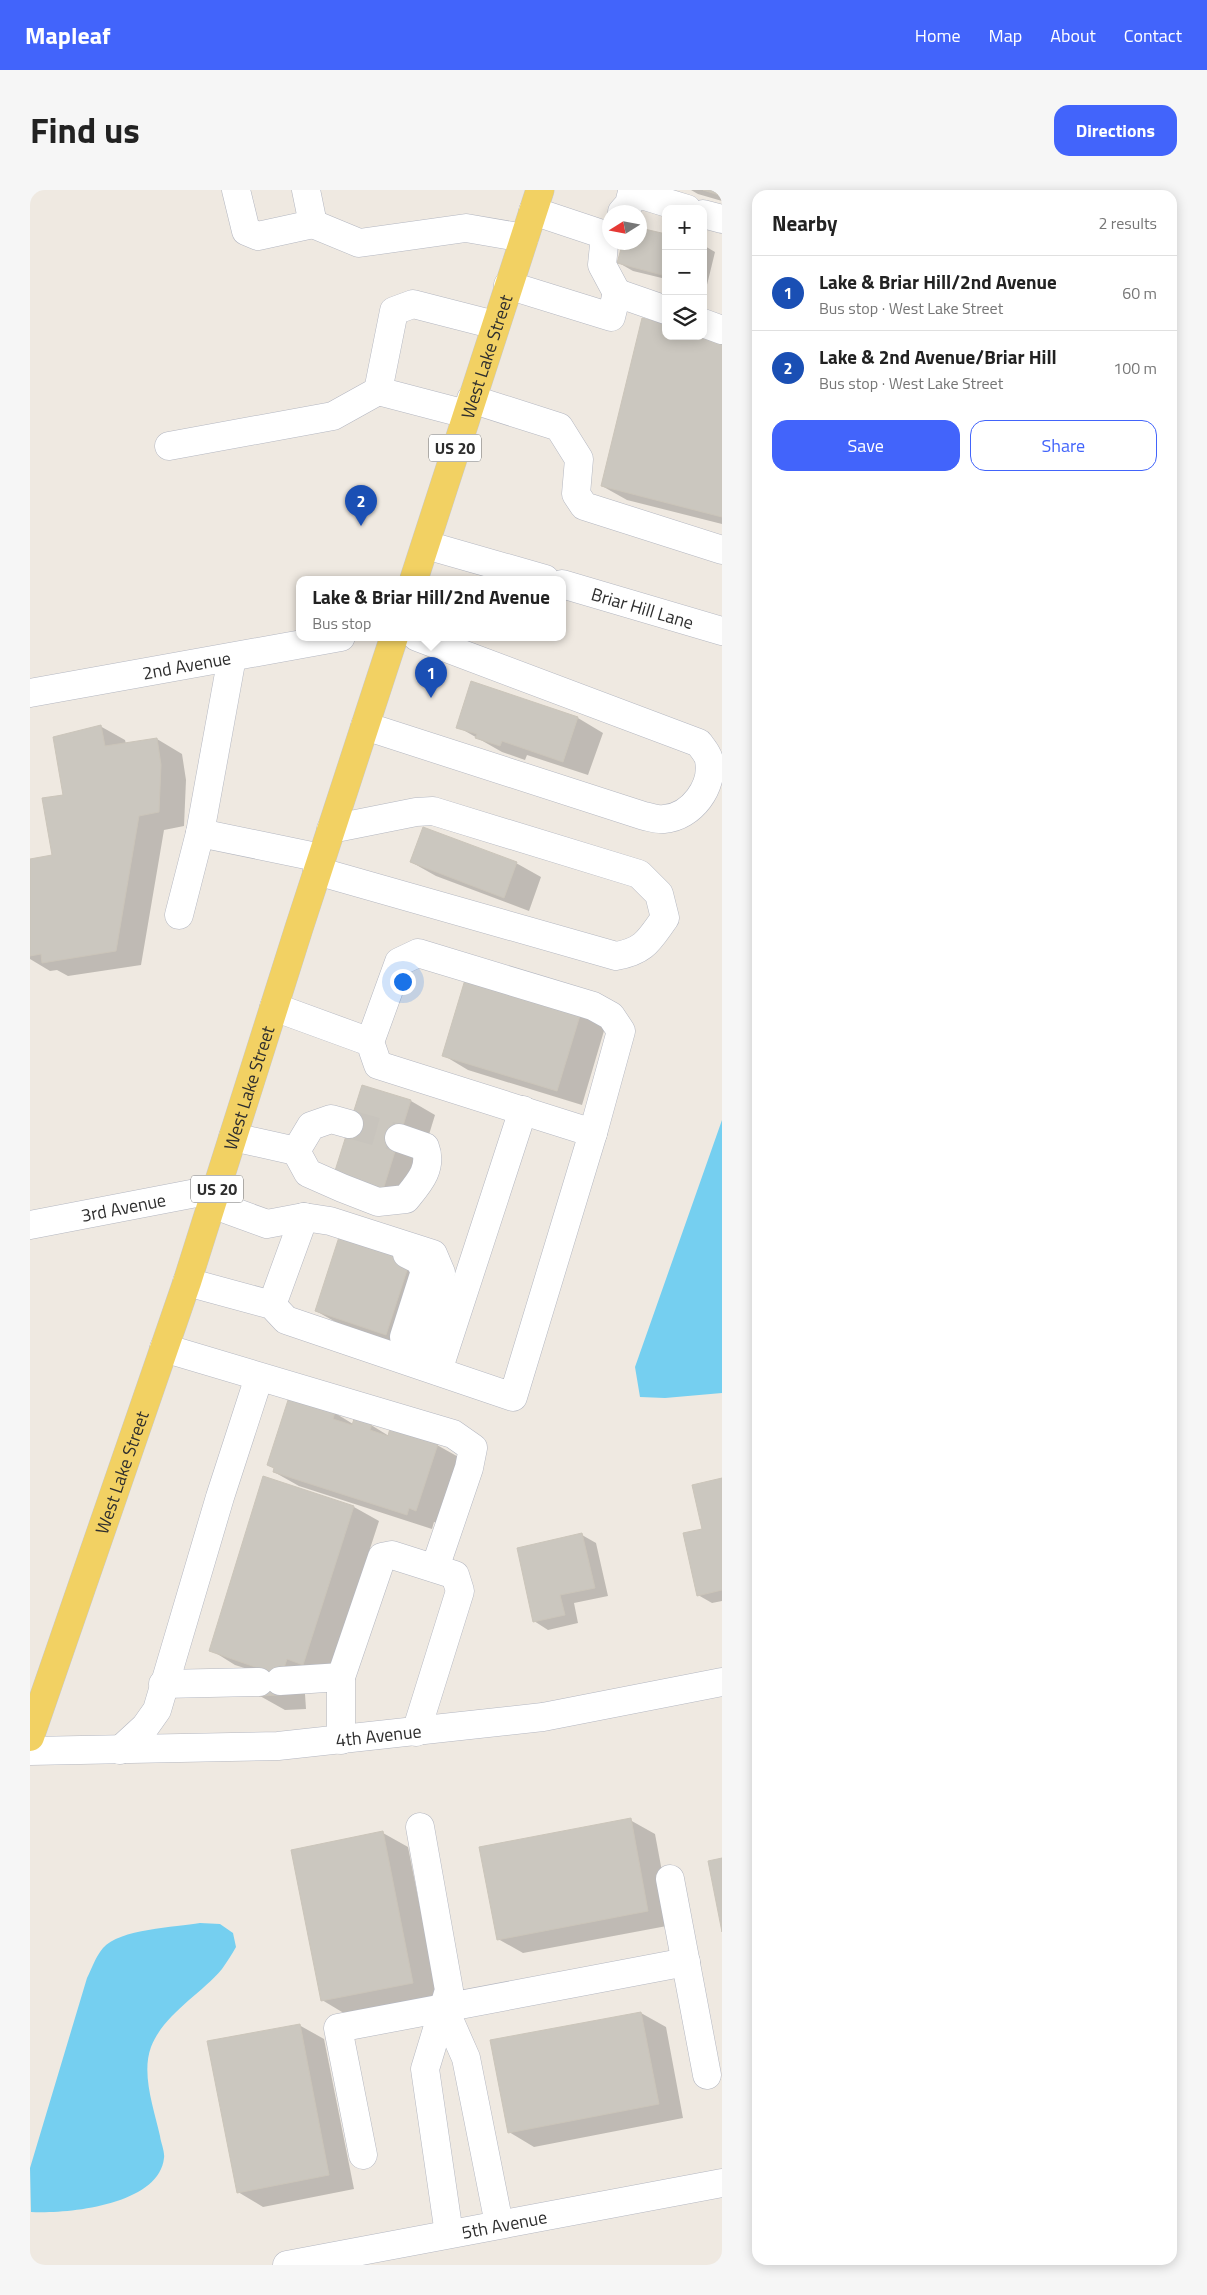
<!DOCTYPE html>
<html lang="en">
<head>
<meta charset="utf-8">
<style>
	:root { --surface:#fff; --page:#f6f6f6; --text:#222; --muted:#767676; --line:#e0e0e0; --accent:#4264fb }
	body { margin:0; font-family:"Titillium Web",sans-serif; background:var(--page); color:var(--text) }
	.controls { position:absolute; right:15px; top:15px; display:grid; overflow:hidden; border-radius:10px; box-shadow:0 2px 12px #0003 }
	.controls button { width:45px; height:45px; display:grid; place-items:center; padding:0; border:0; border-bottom:1px solid var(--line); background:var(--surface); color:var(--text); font:25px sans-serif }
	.compass { position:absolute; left:572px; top:15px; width:45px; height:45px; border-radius:50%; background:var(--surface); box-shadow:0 2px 12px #0003; rotate:259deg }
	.you { position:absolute; left:372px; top:791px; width:18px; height:18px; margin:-12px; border:4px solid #fff; border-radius:50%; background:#1a73e8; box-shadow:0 0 0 8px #1a73e833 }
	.badge { display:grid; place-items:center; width:32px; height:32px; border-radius:50%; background:var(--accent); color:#fff; font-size:16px; font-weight:700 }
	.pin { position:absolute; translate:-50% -41px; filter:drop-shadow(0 1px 2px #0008) }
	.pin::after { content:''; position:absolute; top:26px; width:18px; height:15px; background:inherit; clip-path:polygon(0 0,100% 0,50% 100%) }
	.popup { position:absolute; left:266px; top:386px; width:270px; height:65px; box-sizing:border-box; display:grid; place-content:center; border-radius:10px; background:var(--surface); filter:drop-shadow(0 1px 4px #0005); font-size:16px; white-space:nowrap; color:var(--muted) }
	.popup b { font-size:19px; color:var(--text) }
	.popup::after { content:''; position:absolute; left:50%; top:100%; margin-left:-10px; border:10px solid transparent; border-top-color:var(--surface) }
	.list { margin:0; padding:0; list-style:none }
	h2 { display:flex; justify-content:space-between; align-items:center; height:65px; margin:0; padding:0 20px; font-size:21px }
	h2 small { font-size:16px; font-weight:400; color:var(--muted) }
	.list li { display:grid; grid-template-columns:32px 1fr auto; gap:15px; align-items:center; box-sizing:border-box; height:75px; padding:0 20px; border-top:1px solid var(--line) }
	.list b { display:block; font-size:19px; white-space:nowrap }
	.list p { margin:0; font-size:16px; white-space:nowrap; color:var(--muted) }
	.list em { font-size:16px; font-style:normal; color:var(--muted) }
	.actions { display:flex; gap:10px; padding:15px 20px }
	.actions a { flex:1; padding:11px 0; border:1px solid var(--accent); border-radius:15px; text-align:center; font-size:18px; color:var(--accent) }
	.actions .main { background:var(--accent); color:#fff }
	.icon { flex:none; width:28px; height:28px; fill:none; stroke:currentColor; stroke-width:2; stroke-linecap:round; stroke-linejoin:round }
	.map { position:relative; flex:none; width:692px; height:2075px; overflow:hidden; border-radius:15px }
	header { display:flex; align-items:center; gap:30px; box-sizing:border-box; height:70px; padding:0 25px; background:var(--accent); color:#fff }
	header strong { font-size:24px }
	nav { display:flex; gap:28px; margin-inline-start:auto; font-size:18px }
	.intro { display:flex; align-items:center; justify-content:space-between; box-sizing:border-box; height:120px; padding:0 30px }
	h1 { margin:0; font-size:35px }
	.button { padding:12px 22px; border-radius:15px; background:var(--accent); color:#fff; font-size:18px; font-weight:700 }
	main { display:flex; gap:30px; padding:0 30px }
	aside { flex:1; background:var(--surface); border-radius:15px; box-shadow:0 2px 12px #0003 }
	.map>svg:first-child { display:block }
	.water { fill:#75cff0 }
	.shadow { fill:#0003 }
	.building { fill:#cbc7bf; stroke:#cbc5ba }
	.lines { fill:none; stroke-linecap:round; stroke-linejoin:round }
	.minor-tunnel { stroke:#c8c4bd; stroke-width:28; stroke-dasharray:28 14; stroke-linecap:butt }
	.minor-casing { stroke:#b4b7c1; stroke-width:29 }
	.major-casing { stroke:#c9c9c9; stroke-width:29 }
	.minor { stroke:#fff; stroke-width:28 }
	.major { stroke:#f2d163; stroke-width:28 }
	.labels { text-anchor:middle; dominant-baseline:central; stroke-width:4; stroke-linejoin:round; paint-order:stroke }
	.shield { fill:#fff; stroke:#6d6d6d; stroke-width:1 }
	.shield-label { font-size:16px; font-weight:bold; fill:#2e2e2e }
	.street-label { font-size:18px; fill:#2e2e2e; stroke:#fff }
</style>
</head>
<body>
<header>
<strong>Mapleaf</strong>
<nav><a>Home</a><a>Map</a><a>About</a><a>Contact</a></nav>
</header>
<div class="intro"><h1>Find us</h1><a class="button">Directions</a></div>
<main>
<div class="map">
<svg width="692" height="2075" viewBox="0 0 692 2075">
	<rect width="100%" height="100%" fill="#efe9e1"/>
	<path class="water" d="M 692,930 L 692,1203 L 635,1208 L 610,1207 L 605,1177 Z
		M 170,1733 L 190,1734 L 203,1743 L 206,1757 C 202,1764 197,1772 192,1779 C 170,1805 134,1824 121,1857 C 111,1884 124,1919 130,1946 C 131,1953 135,1962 134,1968 C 129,2015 38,2024 1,2022 L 0,1978 L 57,1788 C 62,1778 66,1766 73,1758 C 89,1739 146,1737 170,1733 Z"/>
	<path class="shadow" d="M 661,0 L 692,0 L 692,11 L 668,4 Z
		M 610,39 L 636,45 L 636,89 L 603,81 L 589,73 L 610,52 Z
		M 673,55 L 685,62 L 676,99 L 673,99 Z
		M 636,146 L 673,146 L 692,149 L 692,334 L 597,310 L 572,296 Z
		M 442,493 L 548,528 L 573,543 L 558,585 L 497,565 L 495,570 L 472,562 L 428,537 Z
		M 70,536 L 95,550 L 96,554 L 127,549 L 152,564 L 156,590 L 154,636 L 134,640 L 111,775 L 38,786 L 27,780 L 20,781 L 0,769 L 0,670 L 23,666 L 34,606 Z
		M 381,672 L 486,673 L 511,687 L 499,721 L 406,686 Z
		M 438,785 L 576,834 L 552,915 L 438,880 L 413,865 Z
		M 381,911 L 405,925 L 378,1013 L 305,984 Z
		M 310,1049 L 405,1087 L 381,1158 L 311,1135 L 286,1121 Z
		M 305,1223 L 323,1234 L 341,1235 L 359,1246 L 407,1255 L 432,1269 L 411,1334 L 404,1332 L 402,1339 L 269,1296 L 244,1282 Z
		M 233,1288 L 324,1317 L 349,1331 L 298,1488 L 274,1489 L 276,1519 L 255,1520 L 230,1506 L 230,1483 L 205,1475 L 181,1460 Z
		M 692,1290 L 692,1411 L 682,1413 L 668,1405 L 673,1340 Z
		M 552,1345 L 566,1353 L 578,1406 L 544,1413 L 548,1433 L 518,1440 L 504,1431 Z
		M 600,1630 L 625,1644 L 642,1735 L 493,1763 L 468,1749 Z
		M 353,1643 L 378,1657 L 408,1807 L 317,1825 L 292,1810 Z
		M 611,1823 L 636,1837 L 653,1928 L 504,1957 L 479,1942 Z
		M 269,1835 L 294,1849 L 324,1999 L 233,2017 L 208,2002 Z"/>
	<path class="building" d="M 673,0 L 692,0 L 692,6 Z
		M 610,38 L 636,44 L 636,86 L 587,73 L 593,52 L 610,52 Z
		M 612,128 L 636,134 L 636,146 L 692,148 L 692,327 L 571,296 Z
		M 441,491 L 548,527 L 533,572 L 472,551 L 470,556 L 445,548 L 447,544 L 426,538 Z
		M 71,535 L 75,556 L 127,548 L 131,575 L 129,622 L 109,626 L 86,761 L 12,773 L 11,764 L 0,766 L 0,669 L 22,665 L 12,608 L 33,605 L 23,547 Z
		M 393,637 L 487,672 L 474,708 L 380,672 Z
		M 437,783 L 552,819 L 527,901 L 412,866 Z
		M 332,895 L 381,910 L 353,1000 L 304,984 Z
		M 309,1047 L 380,1071 L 356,1145 L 285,1121 Z
		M 259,1207 L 305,1222 L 303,1229 L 322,1235 L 324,1229 L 342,1234 L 340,1240 L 358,1246 L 360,1238 L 408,1254 L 386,1321 L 379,1318 L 377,1325 L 243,1282 L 244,1278 L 237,1275 Z
		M 233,1286 L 324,1316 L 273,1475 L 257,1469 L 254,1478 L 250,1476 L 252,1505 L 229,1506 L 228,1478 L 179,1461 Z
		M 692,1288 L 692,1400 L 667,1406 L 653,1343 L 672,1339 L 662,1295 Z
		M 552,1343 L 565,1398 L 530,1405 L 535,1425 L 503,1432 L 487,1358 Z
		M 601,1628 L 618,1721 L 467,1750 L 449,1657 Z
		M 353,1641 L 383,1793 L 291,1811 L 261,1660 Z
		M 692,1668 L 692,1742 L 678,1671 Z
		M 611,1822 L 629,1914 L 478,1943 L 460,1850 Z
		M 270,1834 L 299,1985 L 207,2003 L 177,1851 Z"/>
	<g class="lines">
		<path class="minor-tunnel" d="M 319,934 L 369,948"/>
		<defs>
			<g id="minor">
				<path d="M 206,0 L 216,41 L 228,46 L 283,34"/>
				<path d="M 276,0 L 283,34 L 329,53 L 436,38 L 494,48"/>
				<path d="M 503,21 L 575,45 L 572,75 L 587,103"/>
				<path d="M 592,22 L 599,14 L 602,2 L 657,19"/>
				<path d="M 673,24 L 692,29"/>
				<path d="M 478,95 L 581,127 L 587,103 L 636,120"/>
				<path d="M 673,133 L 692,140"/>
				<path d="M 441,209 L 529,237 L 549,269 L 546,304 L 554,316 L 692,360"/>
				<path d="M 436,224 L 348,201 L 364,121 L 383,114 L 465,135"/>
				<path d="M 139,256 L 303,226 L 348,201"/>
				<path d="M 396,355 L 515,389"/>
				<path id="s1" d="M 532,394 L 692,441"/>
				<path id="s2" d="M 0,503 L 311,447"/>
				<path d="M 335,536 L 614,626 C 620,627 628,630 634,629 C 662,627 684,596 679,570 C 678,564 672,558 669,553 L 387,447"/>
				<path d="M 170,643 L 202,467"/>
				<path d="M 287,681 L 586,766 C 615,761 619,750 635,728 L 629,704 L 609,684 L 403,621 L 386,622 L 301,639"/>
				<path d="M 149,725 L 170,643 L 291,668"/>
				<path d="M 244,817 L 340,852 L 348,875 L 563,943 L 591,841 L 581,826 L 563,816 L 388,763 L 369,772 L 340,852"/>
				<path d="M 203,947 L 266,961 L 278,983 L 312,998 L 348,1012 L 376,1009 C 389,993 403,978 395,957 L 369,948"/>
				<path d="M 266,961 L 281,936 L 301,929 L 319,934"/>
				<path d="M 182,1014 L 237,1034 L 274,1027 L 300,1031 L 403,1064 L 411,1083 L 410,1098 L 384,1172"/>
				<path id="s3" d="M 0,1035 L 187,999"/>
				<path d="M 157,1092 L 242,1115 L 256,1130 L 483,1207 L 563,943"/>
				<path d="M 242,1115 L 274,1027"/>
				<path d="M 374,1147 L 395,1081 L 389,1070 L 377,1064"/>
				<path d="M 134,1158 L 423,1244 L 443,1258 L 439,1278 L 405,1378"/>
				<path d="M 408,1181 L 493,920"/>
				<path d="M 250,1491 L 311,1487"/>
				<path d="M 133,1494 L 229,1492"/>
				<path d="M 311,1550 L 311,1487 L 352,1367 L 362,1365 L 425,1385 L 430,1401 L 386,1542"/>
				<path d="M 90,1560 L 115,1537 L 127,1520 L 190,1307 L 229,1187"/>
				<path id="s4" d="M 0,1561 L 248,1556 L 513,1527 L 692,1492"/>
				<path d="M 390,1637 L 419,1800 L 395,1879 L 419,2044"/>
				<path d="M 640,1689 L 677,1885"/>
				<path d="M 414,1818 L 436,1868 L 469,2034"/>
				<path d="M 333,1965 L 308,1838 L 656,1772"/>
				<path id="s5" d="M 257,2075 L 692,1993"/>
			</g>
			<g id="major">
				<path id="s6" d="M 384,389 L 510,0"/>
				<path id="s7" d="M 0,1547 L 157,1092 L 269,738 L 364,447"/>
			</g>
		</defs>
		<use href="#minor" class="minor-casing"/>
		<use href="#major" class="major-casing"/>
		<use href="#minor" class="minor"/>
		<use href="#major" class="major"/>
	</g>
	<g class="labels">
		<g class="shield">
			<rect x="399" y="244.5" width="52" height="27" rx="4"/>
			<rect x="161" y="985.5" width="52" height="27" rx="4"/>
		</g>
		<g class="shield-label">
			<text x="425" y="258">US 20</text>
			<text x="187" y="999">US 20</text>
		</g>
		<g class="street-label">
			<text stroke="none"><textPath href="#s6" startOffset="234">West Lake Street</textPath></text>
			<text stroke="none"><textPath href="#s1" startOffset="84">Briar Hill Lane</textPath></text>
			<text stroke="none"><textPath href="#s2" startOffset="159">2nd Avenue</textPath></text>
			<text stroke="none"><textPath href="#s7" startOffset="685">West Lake Street</textPath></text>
			<text stroke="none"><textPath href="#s3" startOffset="95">3rd Avenue</textPath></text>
			<text stroke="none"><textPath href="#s7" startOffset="280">West Lake Street</textPath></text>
			<text stroke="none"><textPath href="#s4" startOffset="349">4th Avenue</textPath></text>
			<text stroke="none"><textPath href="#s5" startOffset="221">5th Avenue</textPath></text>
		</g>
	</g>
</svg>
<div class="controls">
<button>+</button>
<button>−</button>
<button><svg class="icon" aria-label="layers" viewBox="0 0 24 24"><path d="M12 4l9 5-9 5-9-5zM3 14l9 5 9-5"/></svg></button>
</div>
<svg class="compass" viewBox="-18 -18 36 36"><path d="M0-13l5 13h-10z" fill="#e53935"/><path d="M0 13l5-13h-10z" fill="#767676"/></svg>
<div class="you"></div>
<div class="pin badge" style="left:401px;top:508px;background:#1a4fb4">1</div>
<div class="popup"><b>Lake &amp; Briar Hill/2nd Avenue</b>Bus stop</div>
<div class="pin badge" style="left:331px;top:336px;background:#1a4fb4">2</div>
</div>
<aside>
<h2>Nearby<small>2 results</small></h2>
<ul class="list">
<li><span class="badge" style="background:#1a4fb4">1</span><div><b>Lake &amp; Briar Hill/2nd Avenue</b><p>Bus stop · West Lake Street</p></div><em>60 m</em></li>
<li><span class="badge" style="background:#1a4fb4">2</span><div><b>Lake &amp; 2nd Avenue/Briar Hill</b><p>Bus stop · West Lake Street</p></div><em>100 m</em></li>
</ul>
<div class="actions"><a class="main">Save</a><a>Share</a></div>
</aside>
</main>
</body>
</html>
